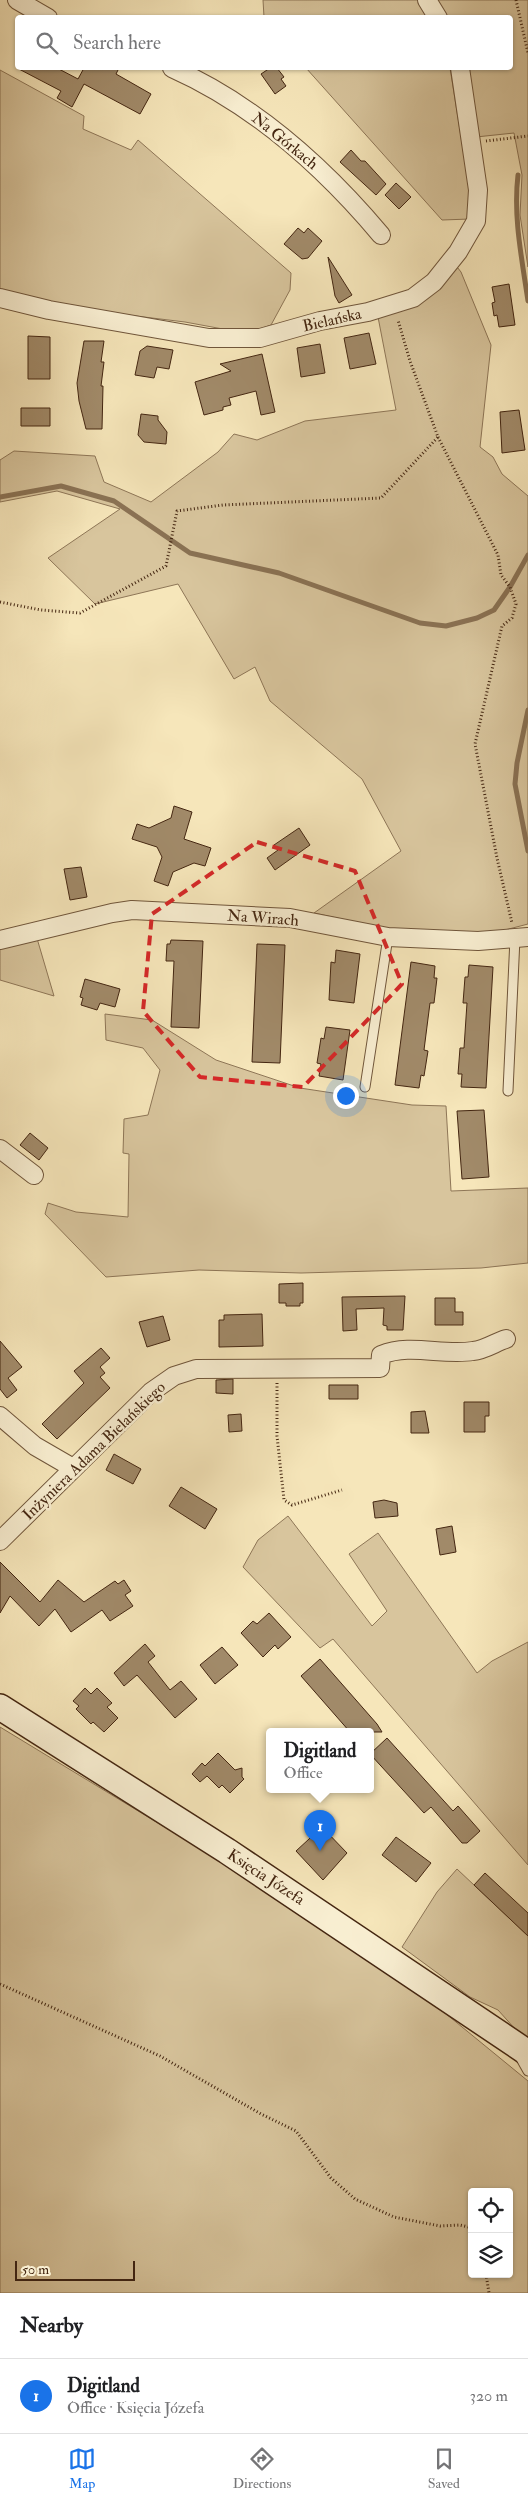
<!DOCTYPE html>
<html lang="en">
<head>
<meta charset="utf-8">
<style>
	:root { --surface:#fff; --page:#f6f6f6; --text:#202124; --muted:#757577; --line:#e0e0e0; --accent:#1a73e8 }
	body { margin:0; font-family:"IM FELL Double Pica",serif; background:var(--page); color:var(--text) }
	.controls { position:absolute; right:15px; bottom:15px; display:grid; overflow:hidden; border-radius:5px; box-shadow:0 1px 4px #0004 }
	.controls button { width:45px; height:45px; display:grid; place-items:center; padding:0; border:0; border-bottom:1px solid var(--line); background:var(--surface); color:var(--text); font:25px sans-serif }
	.scale { position:absolute; left:15px; bottom:12px; width:120px; box-sizing:border-box; padding-left:5px; border:2px solid #442611; border-top:0; font-size:14px; line-height:18px; white-space:nowrap; color:#442611; -webkit-text-stroke:4px #f9efd2; paint-order:stroke }
	.you { position:absolute; left:345px; top:1095px; width:18px; height:18px; margin:-12px; border:4px solid #fff; border-radius:50%; background:#1a73e8; box-shadow:0 0 0 8px #1a73e833 }
	.badge { display:grid; place-items:center; width:32px; height:32px; border-radius:50%; background:var(--accent); color:#fff; font-size:16px; font-weight:700 }
	.pin { position:absolute; translate:-50% -41px; filter:drop-shadow(0 1px 2px #0008) }
	.pin::after { content:''; position:absolute; top:26px; width:18px; height:15px; background:inherit; clip-path:polygon(0 0,100% 0,50% 100%) }
	.popup { position:absolute; left:266px; top:1728px; width:108px; height:65px; box-sizing:border-box; display:grid; place-content:center; border-radius:5px; background:var(--surface); filter:drop-shadow(0 1px 4px #0005); font-size:16px; white-space:nowrap; color:var(--muted) }
	.popup b { font-size:19px; color:var(--text) }
	.popup::after { content:''; position:absolute; left:50%; top:100%; margin-left:-10px; border:10px solid transparent; border-top-color:var(--surface) }
	.list { margin:0; padding:0; list-style:none }
	h2 { display:flex; justify-content:space-between; align-items:center; height:65px; margin:0; padding:0 20px; font-size:21px }
	h2 small { font-size:16px; font-weight:400; color:var(--muted) }
	.list li { display:grid; grid-template-columns:32px 1fr auto; gap:15px; align-items:center; box-sizing:border-box; height:75px; padding:0 20px; border-top:1px solid var(--line) }
	.list b { display:block; font-size:19px; white-space:nowrap }
	.list p { margin:0; font-size:16px; white-space:nowrap; color:var(--muted) }
	.list em { font-size:16px; font-style:normal; color:var(--muted) }
	.icon { flex:none; width:28px; height:28px; fill:none; stroke:currentColor; stroke-width:2; stroke-linecap:round; stroke-linejoin:round }
	.map { position:relative; flex:none; width:528px; height:2293px; overflow:hidden }
	.search { position:absolute; background:var(--surface); box-shadow:0 1px 4px #0004; left:15px; right:15px; top:15px; height:55px; display:flex; align-items:center; gap:12px; box-sizing:border-box; padding:0 18px; border-radius:5px; color:var(--muted); font-size:19px }
	.sheet { height:140px; background:var(--surface) }
	nav { display:flex; justify-content:space-around; align-items:center; box-sizing:border-box; height:70px; border-top:1px solid var(--line); background:var(--surface); font-size:14px; color:var(--muted) }
	nav a { display:grid; justify-items:center; gap:2px }
	nav .on { color:var(--accent) }
	.map>svg:first-child { display:block }
	.green { fill:#d8c59d; stroke:#8e7657; fill-rule:evenodd }
	.lines { fill:none; stroke-linecap:round; stroke-linejoin:round }
	.stream { stroke:#8a7254; stroke-width:5 }
	.building { fill:#a18a69; stroke:#442611 }
	.lane-casing { stroke:#70563b; stroke-width:11 }
	.street-casing { stroke:#70563b; stroke-width:20 }
	.secondary-casing { stroke:#442611; stroke-width:28 }
	.path { stroke:#442611; stroke-width:3; stroke-dasharray:1 2.5; stroke-linecap:butt }
	.lane { stroke:#f9efd2; stroke-width:9 }
	.street { stroke:#f9efd2; stroke-width:18 }
	.secondary { stroke:#f9efd2; stroke-width:25 }
	.marked { fill:none; stroke:#d62828; stroke-width:4; stroke-dasharray:10 6; stroke-linejoin:round }
	.labels { text-anchor:middle; dominant-baseline:central; stroke-width:5; stroke-linejoin:round; paint-order:stroke }
	.street-label { font-size:16px; fill:#442611; stroke:#f9efd2 }
</style>
</head>
<body>
<div class="map">
<svg width="528" height="2293" viewBox="0 0 528 2293">
	<rect width="100%" height="100%" fill="#f6e6ba"/>
	<filter id="stains"><feTurbulence type="fractalNoise" baseFrequency=".004" numOctaves="4"/><feColorMatrix values="0 0 0 0 .2 0 0 0 0 .09 0 0 0 0 .02 0 0 0 .5 -.17"/></filter>
	<radialGradient id="worn" r=".72"><stop offset=".6" stop-color="#630" stop-opacity="0"/><stop offset="1" stop-color="#630" stop-opacity=".3"/></radialGradient>
	<path class="green" d="M 263,0 L 418,0 L 430,17 L 264,17 Z
		M 433,0 L 528,0 L 528,267 L 520,215 L 522,175 L 514,133 L 476,137 L 465,68 L 510,68 L 510,18 L 444,17 Z
		M 306,68 L 450,68 L 471,199 L 470,219 L 442,220 Z
		M 0,70 L 84,116 L 83,129 L 131,150 L 138,140 L 291,273 L 290,290 L 271,325 L 254,331 L 239,332 L 185,322 L 78,309 L 0,291 Z
		M 454,263 L 461,272 L 491,345 L 480,447 L 493,457 L 502,474 L 528,496 L 528,924 L 478,937 L 401,932 L 314,913 L 401,851 L 362,779 L 270,701 L 255,667 L 234,679 L 178,584 L 95,604 L 48,558 L 120,509 L 57,491 L 0,502 L 0,460 L 14,451 L 95,456 L 104,482 L 151,502 L 218,452 L 234,434 L 257,440 L 305,421 L 396,410 L 378,317 Z
		M 36,935 L 54,996 L 0,980 L 0,946 Z
		M 105,1014 L 152,1020 L 216,1060 L 300,1088 L 412,1105 L 446,1106 L 451,1191 L 528,1188 L 528,1263 L 481,1268 L 301,1273 L 199,1270 L 106,1277 L 45,1214 L 48,1203 L 76,1212 L 128,1217 L 129,1154 L 123,1153 L 124,1119 L 148,1115 L 160,1070 L 143,1048 L 106,1040 Z
		M 288,1516 L 372,1626 L 387,1611 L 349,1554 L 378,1533 L 477,1673 L 492,1661 L 528,1642 L 528,1865 L 333,1639 L 320,1648 L 243,1567 L 258,1540 Z
		M 0,1727 L 209,1854 L 445,2013 L 528,2081 L 528,2293 L 0,2293 ZM 472,2192 L 509,2192 L 509,2274 L 472,2274 Z
		M 457,1869 L 528,1936 L 528,2038 L 516,2030 L 498,2010 L 470,1997 L 402,1947 L 437,1892 Z"/>
	<g class="lines">
		<path class="stream" d="M 518,175 C 513,217 522,259 528,301
			M 0,497 L 61,486 L 114,501 L 190,553 L 279,573 L 420,623 L 446,626 L 477,618 L 494,610 L 510,587 L 528,555
			M 528,710 L 517,763 L 515,784 L 528,851"/>
	</g>
	<path class="building" d="M 17,68 L 57,68 L 78,79 L 84,68 L 119,68 L 116,74 L 151,94 L 140,114 L 84,84 L 72,107 L 57,98 L 61,91 Z
		M 270,68 L 277,68 L 284,77 L 281,79 L 286,86 L 275,94 L 261,74 Z
		M 351,150 L 361,161 L 365,161 L 386,184 L 376,195 L 340,162 Z
		M 396,183 L 411,197 L 399,209 L 385,195 Z
		M 298,228 L 304,233 L 308,228 L 322,241 L 308,258 L 302,259 L 284,244 Z
		M 328,257 L 352,295 L 339,303 L 335,296 Z
		M 509,284 L 515,325 L 499,327 L 497,315 L 494,316 L 492,303 L 495,302 L 492,287 Z
		M 369,333 L 376,364 L 350,369 L 344,338 Z
		M 28,336 L 50,337 L 50,379 L 28,379 Z
		M 84,341 L 104,341 L 101,362 L 104,362 L 101,386 L 103,386 L 102,429 L 86,429 L 79,401 L 77,383 Z
		M 320,344 L 325,373 L 301,377 L 297,348 Z
		M 147,346 L 173,350 L 169,369 L 157,367 L 154,378 L 135,375 L 140,351 Z
		M 262,354 L 275,412 L 261,415 L 256,391 L 229,398 L 231,405 L 223,407 L 223,410 L 204,415 L 195,382 L 231,371 L 220,364 Z
		M 21,408 L 50,408 L 50,426 L 21,426 Z
		M 519,410 L 525,450 L 502,453 L 500,412 Z
		M 141,414 L 158,416 L 158,420 L 167,432 L 166,444 L 144,442 L 138,435 Z
		M 174,806 L 192,812 L 184,839 L 211,848 L 205,866 L 194,863 L 173,872 L 168,886 L 154,881 L 162,857 L 157,847 L 132,839 L 137,824 L 149,828 L 171,818 Z
		M 299,828 L 310,845 L 275,870 L 267,858 L 278,850 L 274,845 Z
		M 81,867 L 87,897 L 70,900 L 64,869 Z
		M 171,940 L 203,941 L 199,1028 L 171,1027 L 174,961 L 166,961 L 167,944 L 170,944 Z
		M 257,944 L 285,945 L 280,1063 L 252,1062 Z
		M 336,950 L 360,954 L 354,1003 L 329,1000 L 331,962 L 335,963 Z
		M 411,962 L 435,966 L 434,978 L 437,978 L 434,1003 L 430,1003 L 424,1050 L 428,1051 L 424,1076 L 421,1075 L 419,1088 L 395,1085 Z
		M 469,965 L 493,967 L 486,1088 L 461,1087 L 462,1074 L 458,1074 L 460,1048 L 464,1048 L 467,1003 L 463,1003 L 465,977 L 468,977 Z
		M 85,979 L 120,989 L 115,1007 L 100,1003 L 97,1010 L 81,1005 L 83,998 L 80,997 Z
		M 326,1027 L 350,1030 L 343,1080 L 319,1076 L 321,1064 L 317,1063 L 321,1038 L 324,1039 Z
		M 484,1110 L 489,1177 L 462,1179 L 457,1111 Z
		M 30,1133 L 48,1148 L 39,1160 L 20,1145 Z
		M 303,1283 L 303,1303 L 300,1303 L 300,1306 L 286,1306 L 286,1303 L 279,1303 L 279,1284 Z
		M 405,1296 L 403,1330 L 387,1330 L 387,1326 L 383,1325 L 384,1308 L 356,1309 L 357,1330 L 343,1331 L 342,1297 Z
		M 435,1298 L 455,1298 L 455,1312 L 463,1312 L 463,1325 L 435,1325 Z
		M 262,1314 L 263,1346 L 219,1347 L 219,1320 L 224,1320 L 224,1315 Z
		M 163,1316 L 170,1340 L 147,1347 L 139,1322 Z
		M 0,1341 L 22,1367 L 8,1378 L 17,1390 L 7,1398 L 0,1389 Z
		M 101,1348 L 110,1358 L 100,1367 L 105,1373 L 100,1377 L 110,1388 L 57,1439 L 42,1424 L 84,1383 L 74,1371 Z
		M 233,1379 L 233,1394 L 216,1393 L 216,1380 Z
		M 329,1385 L 358,1385 L 358,1399 L 329,1399 Z
		M 464,1402 L 489,1402 L 489,1416 L 485,1416 L 485,1432 L 464,1432 Z
		M 425,1411 L 429,1433 L 411,1433 L 411,1412 Z
		M 241,1414 L 242,1431 L 229,1432 L 228,1415 Z
		M 114,1454 L 141,1469 L 133,1484 L 106,1470 Z
		M 181,1487 L 217,1509 L 205,1529 L 169,1506 Z
		M 384,1500 L 397,1503 L 398,1516 L 375,1518 L 373,1502 Z
		M 452,1526 L 456,1552 L 440,1555 L 436,1529 Z
		M 0,1562 L 40,1602 L 58,1580 L 84,1602 L 115,1581 L 118,1584 L 124,1580 L 131,1591 L 125,1595 L 133,1606 L 110,1621 L 102,1610 L 71,1632 L 55,1609 L 39,1626 L 10,1596 L 0,1613 Z
		M 269,1613 L 291,1637 L 278,1649 L 275,1645 L 263,1657 L 241,1633 L 253,1621 L 257,1624 Z
		M 145,1644 L 155,1656 L 148,1662 L 170,1690 L 181,1681 L 197,1699 L 175,1718 L 137,1675 L 124,1686 L 114,1673 Z
		M 222,1647 L 238,1665 L 215,1684 L 200,1665 Z
		M 320,1659 L 377,1724 L 382,1732 L 350,1732 L 301,1676 Z
		M 85,1688 L 91,1694 L 97,1688 L 112,1703 L 107,1707 L 118,1718 L 104,1732 L 93,1722 L 91,1724 L 76,1709 L 79,1706 L 73,1701 Z
		M 387,1738 L 453,1811 L 458,1806 L 480,1831 L 467,1843 L 462,1843 L 431,1807 L 424,1813 L 370,1754 Z
		M 218,1753 L 235,1770 L 242,1768 L 242,1777 L 244,1779 L 230,1793 L 222,1785 L 219,1788 L 207,1776 L 200,1782 L 192,1774 L 202,1763 L 205,1766 Z
		M 322,1827 L 347,1853 L 323,1880 L 296,1851 Z
		M 396,1837 L 431,1863 L 416,1882 L 382,1855 Z
		M 485,1873 L 528,1913 L 528,1936 L 474,1885 Z"/>
	<g class="lines">
		<defs>
			<path id="lane" d="M 365,1087 L 388,937
				M 508,1091 L 515,938
				M 519,2055 L 528,2071"/>
			<path id="street" d="M 17,0 L 48,18
				M 427,0 L 438,18
				M 172,68 C 255,105 323,166 381,235
				M 0,298 L 49,310 L 209,338 L 260,338 L 320,321 L 368,312 L 413,298 L 434,282 L 458,252 L 476,221 L 478,190 L 460,68
				M 0,940 L 112,913 L 132,910 L 290,918 L 388,937 L 478,941 L 528,937
				M 0,1149 L 34,1175
				M 0,1416 L 35,1446 L 73,1468
				M 0,1541 L 151,1392 L 174,1376 L 196,1369 L 380,1368 L 381,1355 C 411,1343 442,1356 473,1351 C 485,1350 496,1342 506,1339"/>
			<path id="secondary" d="M 0,1707 L 227,1851 L 528,2053"/>
		</defs>
		<use href="#lane" class="lane-casing"/>
		<use href="#street" class="street-casing"/>
		<use href="#secondary" class="secondary-casing"/>
		<path class="path" d="M 516,0 L 528,53
			M 486,141 L 528,136
			M 438,437 L 498,555 L 501,575 L 510,587 L 516,604 L 512,618 L 502,626 L 475,744 L 497,858 L 512,923
			M 0,602 L 41,610 L 80,613 L 166,566 L 177,511 L 223,505 L 381,498 L 438,437 L 410,361 L 398,320
			M 277,1383 L 277,1436 L 284,1500 L 292,1505 L 342,1490
			M 0,1984 L 160,2056 L 261,2114 L 296,2131 L 331,2178 L 355,2199 L 394,2217 L 440,2226 L 460,2225 L 472,2228
			M 486,2274 L 489,2293"/>
		<use href="#lane" class="lane"/>
		<use href="#street" class="street"/>
		<use href="#secondary" class="secondary"/>
	</g>
	<path class="marked" d="M 257,842 L 355,871 L 402,984 L 303,1087 L 200,1077 L 143,1011 L 152,914 Z"/>
	<g class="labels">
		<g class="street-label">
			<text transform="translate(285 141) rotate(39)">Na Górkach</text>
			<text transform="translate(332 320) rotate(-13)">Bielańska</text>
			<text transform="translate(263 918) rotate(4)">Na Wirach</text>
			<text transform="translate(94 1451) rotate(-44)">Inżyniera Adama Bielańskiego</text>
			<text transform="translate(266 1877) rotate(33)">Księcia Józefa</text>
		</g>
	</g>
	<rect width="100%" height="100%" filter="url(#stains)"/>
	<rect width="100%" height="100%" fill="url(#worn)"/>
</svg>
<div class="controls">
<button><svg class="icon" aria-label="locate" viewBox="0 0 24 24"><circle cx="12" cy="12" r="6"/><path d="M12 2v4M12 18v4M2 12h4M18 12h4"/></svg></button>
<button><svg class="icon" aria-label="layers" viewBox="0 0 24 24"><path d="M12 4l9 5-9 5-9-5zM3 14l9 5 9-5"/></svg></button>
</div>
<div class="scale">50 m</div>
<div class="you"></div>
<div class="pin badge" style="left:320px;top:1851px">1</div>
<div class="popup"><b>Digitland</b>Office</div>
<div class="search"><svg class="icon" aria-label="search" viewBox="0 0 24 24"><circle cx="10" cy="10" r="6"/><path d="M15 15l6 6"/></svg>Search here</div>
</div>
<section class="sheet">
<h2>Nearby<small></small></h2>
<ul class="list">
<li><span class="badge">1</span><div><b>Digitland</b><p>Office · Księcia Józefa</p></div><em>320 m</em></li>
</ul>
</section>
<nav>
<a class="on"><svg class="icon" aria-label="map" viewBox="0 0 24 24"><path d="M3 6l6-2 6 2 6-2v14l-6 2-6-2-6 2zM9 4v14M15 6v14"/></svg>Map</a>
<a><svg class="icon" aria-label="directions" viewBox="0 0 24 24"><path d="M12 3l9 9-9 9-9-9zM9 14v-3h6M13 9l2 2-2 2"/></svg>Directions</a>
<a><svg class="icon" aria-label="saved" viewBox="0 0 24 24"><path d="M7 4h10v16l-5-4-5 4z"/></svg>Saved</a>
</nav>
</body>
</html>
